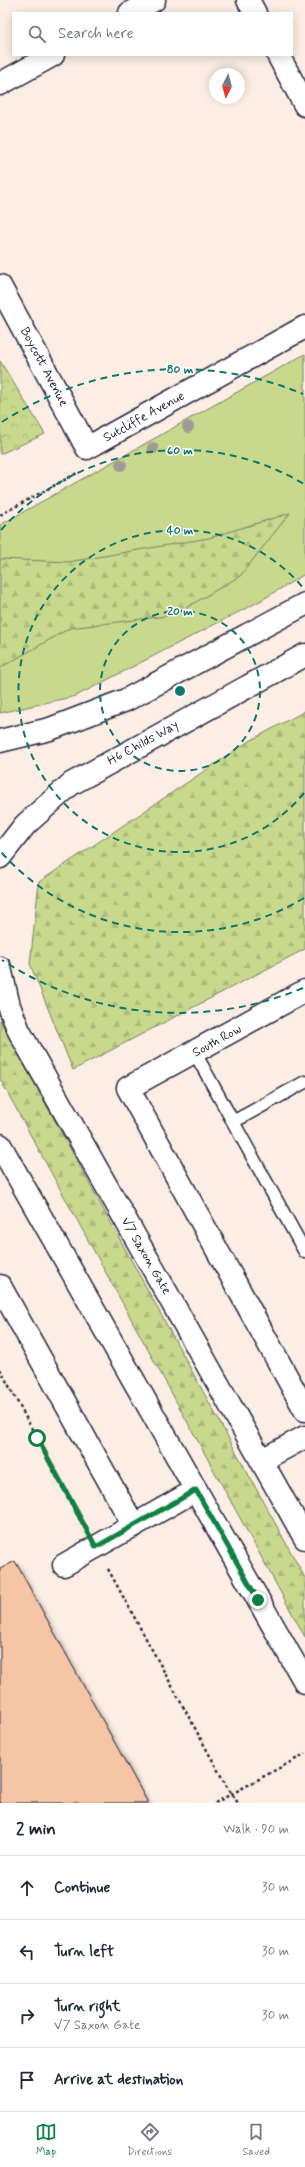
<!DOCTYPE html>
<html lang="en">
<head>
<meta charset="utf-8">
<style>
	:root { --surface:#fff; --page:#f6f6f7; --text:#1f2937; --muted:#747a83; --line:#e0e1e3; --accent:#0b8043 }
	body { margin:0; font-family:Mynerve,sans-serif; background:var(--page); color:var(--text) }
	.compass { position:absolute; left:209px; top:68px; width:36px; height:36px; border-radius:50%; background:var(--surface); box-shadow:0 2px 10px #0003; rotate:186deg }
	.stop { position:absolute; width:12px; height:12px; margin:-9px; border:3px solid #0b8043; border-radius:50%; background:#fff }
	.stop.end { background:#0b8043; border-color:#fff; box-shadow:0 1px 4px #0008 }
	.list { margin:0; padding:0; list-style:none }
	h2 { display:flex; justify-content:space-between; align-items:center; height:52px; margin:0; padding:0 16px; font-size:17px }
	h2 small { font-size:13px; font-weight:400; color:var(--muted) }
	.list li { display:grid; grid-template-columns:26px 1fr auto; gap:12px; align-items:center; box-sizing:border-box; height:64px; padding:0 16px; border-top:1px solid var(--line) }
	.list b { display:block; font-size:15px; white-space:nowrap }
	.list p { margin:0; font-size:13px; white-space:nowrap; color:var(--muted) }
	.list em { font-size:13px; font-style:normal; color:var(--muted) }
	.icon { flex:none; width:22px; height:22px; fill:none; stroke:currentColor; stroke-width:2; stroke-linecap:round; stroke-linejoin:round }
	.map { position:relative; flex:none; width:305px; height:1803px; overflow:hidden }
	.search { position:absolute; background:var(--surface); box-shadow:0 2px 10px #0003; left:12px; right:12px; top:12px; height:44px; display:flex; align-items:center; gap:10px; box-sizing:border-box; padding:0 14px; border-radius:0px; color:var(--muted); font-size:15px }
	.sheet { height:308px; background:var(--surface) }
	nav { display:flex; justify-content:space-around; align-items:center; box-sizing:border-box; height:56px; border-top:1px solid var(--line); background:var(--surface); font-size:11px; color:var(--muted) }
	nav a { display:grid; justify-items:center; gap:2px }
	nav .on { color:var(--accent) }
	.map>svg:first-child { display:block }
	.grass { fill:#c8d98d; stroke:#757e64 }
	.forest { fill:url(#forest-firs); stroke:#757e64 }
	.park { fill:url(#park-crowns); stroke:#757e64 }
	.building { fill:#f6c5a6; stroke:#22223b; filter:url(#shadow) }
	.lines { fill:none; stroke-linecap:round; stroke-linejoin:round }
	.service-casing { stroke:#22223b; stroke-width:15 }
	.minor-casing { stroke:#22223b; stroke-width:25 }
	.tertiary-casing { stroke:#22223b; stroke-width:25 }
	.path { stroke:#22223b; stroke-width:2.5; stroke-dasharray:3 3; stroke-linecap:butt }
	.service { stroke:#fff; stroke-width:12 }
	.minor { stroke:#fff; stroke-width:22 }
	.tertiary { stroke:#fff; stroke-width:22 }
	.tree { fill:#a09c95 }
	.route { stroke:#0b8043; stroke-width:5 }
	.ring { fill:none; stroke:#0f766e; stroke-width:2; stroke-dasharray:7 5 }
	.labels { text-anchor:middle; dominant-baseline:central; stroke-width:3; stroke-linejoin:round; paint-order:stroke }
	.street-label { font-size:13px; fill:#22223b; stroke:#fff }
	.centre { fill:#0f766e; stroke:#fff; stroke-width:2 }
	.ring-label { font-size:12px; text-anchor:middle; font-weight:bold; fill:#0f766e; stroke:#fff; stroke-width:3; stroke-linejoin:round; paint-order:stroke }
</style>
</head>
<body>
<div class="map">
<svg width="305" height="1803" viewBox="0 0 305 1803">
	<defs>
		<pattern id="forest-firs" width="22" height="20" patternUnits="userSpaceOnUse"><rect width="22" height="20" fill="#c8d98d"/><path d="M5 1l3.5 6h-7zM16 11l3.5 6h-7z" fill="#acba7b"/></pattern>
		<pattern id="park-crowns" width="20" height="18" patternUnits="userSpaceOnUse"><rect width="20" height="18" fill="#c8d98d"/><path d="M2 6a3 3 0 1 1 6 0M12 15a3 3 0 1 1 6 0" fill="none" stroke="#acba7b"/></pattern>
		<filter id="shadow"><feDropShadow dx="3.5" dy="3.5" stdDeviation="2" flood-color="#0004"/></filter>
	</defs>
	<rect width="100%" height="100%" fill="#fceee4"/>
	<filter id="ink" filterUnits="userSpaceOnUse"><feTurbulence type="fractalNoise" baseFrequency=".025" numOctaves="2"/><feDisplacementMap in="SourceGraphic" scale="8" xChannelSelector="R" yChannelSelector="G"/><feConvolveMatrix kernelMatrix="1 2 1 2 8 2 1 2 1" color-interpolation-filters="sRGB"/></filter>
	<g filter="url(#ink)">
		<path class="grass" d="M 305,354 L 305,574 L 260,601 L 76,696 L 0,713 L 0,525 Z"/>
		<path class="forest" d="M 290,513 L 240,576 L 174,615 L 70,628 L 0,668 L 0,559 L 68,562 L 209,538 Z
			M 305,711 L 305,949 L 73,1070 L 30,964 L 39,882 L 246,743 Z
			M 0,1020 L 305,1578 L 305,1637 L 0,1079 Z"/>
		<path class="park" d="M 0,361 L 45,434 L 0,454 Z"/>
		<path class="building" d="M 15,1561 L 148,1803 L 0,1803 L 0,1569 Z"/>
		<g class="lines">
			<defs>
				<path id="service" d="M 195,1053 L 305,1252
					M 233,1122 L 305,1082"/>
				<path id="minor" d="M 248,0 L 255,13
					M 130,13 L 154,0
					M 278,55 L 305,105
					M 0,84 L 53,55
					M 0,286 L 87,448 L 305,327
					M 305,991 L 128,1088 L 305,1410
					M 0,1286 L 134,1526
					M 262,1460 L 305,1437
					M 64,1565 L 196,1490"/>
				<path id="tertiary" d="M 0,741 L 50,729 L 126,700 L 305,604
					M 0,857 L 25,825 L 71,784 L 305,655
					M 0,968 L 9,1006 L 19,1031 L 305,1538
					M 0,1145 L 305,1682"/>
			</defs>
			<use href="#service" class="service-casing"/>
			<use href="#minor" class="minor-casing"/>
			<use href="#tertiary" class="tertiary-casing"/>
			<path class="path" d="M 0,515 L 79,472
				M 0,1369 L 83,1525
				M 108,1569 L 226,1785 L 238,1803
				M 215,1803 L 305,1754"/>
			<use href="#service" class="service"/>
			<use href="#minor" class="minor"/>
			<use href="#tertiary" class="tertiary"/>
		</g>
		<g class="tree">
			<circle cx="188" cy="427" r="6"/>
			<circle cx="153" cy="448" r="6"/>
			<circle cx="121" cy="465" r="6"/>
		</g>
	</g>
	<g class="lines" filter="url(#ink)">
		<path class="route" d="M 37,1438 L 96,1547 L 196,1490 L 258,1600"/>
	</g>
	<g class="ring">
		<circle cx="180" cy="691" r="80"/>
		<path d="M304 793A161 161 0 1 1 304 589"/>
		<path d="M304 898A241 241 0 0 1 1 852M1 530A241 241 0 0 1 304 484"/>
		<path d="M303 988A322 322 0 0 1 2 960M2 422A322 322 0 0 1 303 394"/>
	</g>
	<g class="labels">
		<g class="street-label">
			<text transform="translate(44 367) rotate(62)">Boycott Avenue</text>
			<text transform="translate(144 417) rotate(-29)">Sutcliffe Avenue</text>
			<text transform="translate(143 743) rotate(-29)">H6 Childs Way</text>
			<text transform="translate(217 1041) rotate(-29)">South Row</text>
			<text transform="translate(146 1256) rotate(60)">V7 Saxon Gate</text>
		</g>
	</g>
	<circle cx="180" cy="691" r="6" class="centre"/>
	<g class="ring-label">
		<text x="180" y="373">80 m</text>
		<text x="180" y="454">60 m</text>
		<text x="180" y="534">40 m</text>
		<text x="180" y="615">20 m</text>
	</g>
</svg>
<svg class="compass" viewBox="-18 -18 36 36"><path d="M0-13l5 13h-10z" fill="#e53935"/><path d="M0 13l5-13h-10z" fill="#747a83"/></svg>
<div class="stop" style="left:37px;top:1438px"></div>
<div class="stop end" style="left:258px;top:1600px"></div>
<div class="search"><svg class="icon" aria-label="search" viewBox="0 0 24 24"><circle cx="10" cy="10" r="6"/><path d="M15 15l6 6"/></svg>Search here</div>
</div>
<section class="sheet">
<h2>2 min<small>Walk · 90 m</small></h2>
<ul class="list">
<li><svg class="icon" aria-label="ahead" viewBox="0 0 24 24"><path d="M12 20V5M6 11l6-6 6 6"/></svg><div><b>Continue</b></div><em>30 m</em></li>
<li><svg class="icon" aria-label="left" viewBox="0 0 24 24"><path d="M17 20v-9H6M10 6l-5 5 5 5"/></svg><div><b>Turn left</b></div><em>30 m</em></li>
<li><svg class="icon" aria-label="right" viewBox="0 0 24 24"><path d="M7 20v-9h11M14 6l5 5-5 5"/></svg><div><b>Turn right</b><p>V7 Saxon Gate</p></div><em>30 m</em></li>
<li><svg class="icon" aria-label="arrive" viewBox="0 0 24 24"><path d="M6 21V4h12l-3 4 3 4H6"/></svg><div><b>Arrive at destination</b></div></li>
</ul>
</section>
<nav>
<a class="on"><svg class="icon" aria-label="map" viewBox="0 0 24 24"><path d="M3 6l6-2 6 2 6-2v14l-6 2-6-2-6 2zM9 4v14M15 6v14"/></svg>Map</a>
<a><svg class="icon" aria-label="directions" viewBox="0 0 24 24"><path d="M12 3l9 9-9 9-9-9zM9 14v-3h6M13 9l2 2-2 2"/></svg>Directions</a>
<a><svg class="icon" aria-label="saved" viewBox="0 0 24 24"><path d="M7 4h10v16l-5-4-5 4z"/></svg>Saved</a>
</nav>
</body>
</html>
